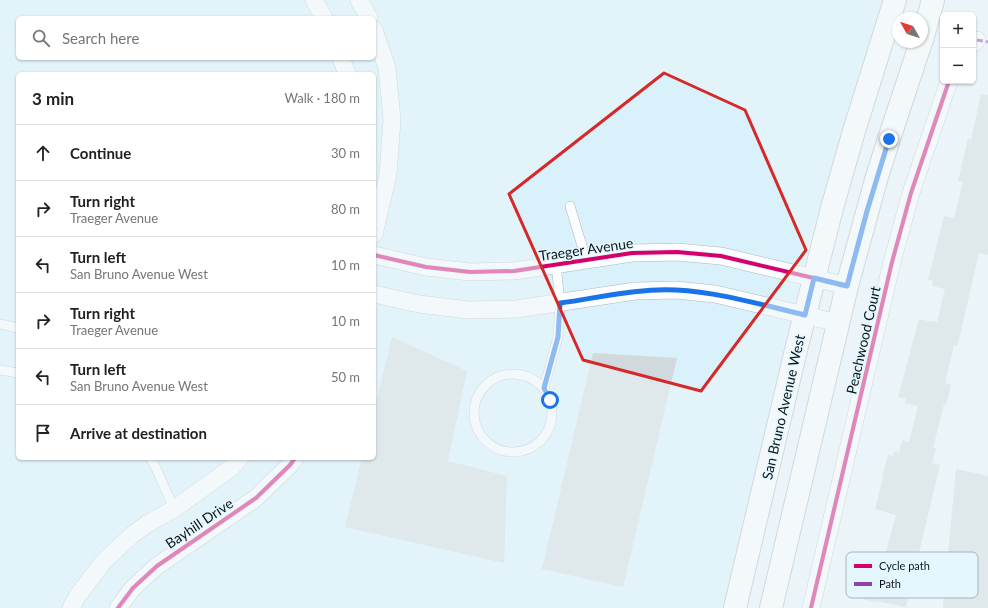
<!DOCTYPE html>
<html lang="en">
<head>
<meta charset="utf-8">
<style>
	:root { --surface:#fff; --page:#f2f2f2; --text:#222; --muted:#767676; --line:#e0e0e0 }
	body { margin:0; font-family:Lato,sans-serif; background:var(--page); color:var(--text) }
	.controls { position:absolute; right:12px; top:12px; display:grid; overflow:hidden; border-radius:6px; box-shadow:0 1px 3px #0004 }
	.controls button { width:36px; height:36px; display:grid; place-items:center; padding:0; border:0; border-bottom:1px solid var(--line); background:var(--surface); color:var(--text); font:20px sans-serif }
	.compass { position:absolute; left:892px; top:12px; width:36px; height:36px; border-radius:50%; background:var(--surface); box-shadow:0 1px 3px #0004; rotate:309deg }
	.stop { position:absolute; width:12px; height:12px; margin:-9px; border:3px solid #1a73e8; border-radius:50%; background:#fff }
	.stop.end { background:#1a73e8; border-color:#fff; box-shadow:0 1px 4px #0008 }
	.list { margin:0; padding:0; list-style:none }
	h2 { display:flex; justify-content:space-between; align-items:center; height:52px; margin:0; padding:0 16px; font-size:17px }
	h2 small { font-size:13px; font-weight:400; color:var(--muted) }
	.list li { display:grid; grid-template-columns:26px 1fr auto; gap:12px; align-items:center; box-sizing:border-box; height:56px; padding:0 16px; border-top:1px solid var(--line) }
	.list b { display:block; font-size:15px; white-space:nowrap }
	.list p { margin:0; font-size:13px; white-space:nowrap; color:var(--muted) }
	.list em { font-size:13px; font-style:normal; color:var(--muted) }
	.icon { flex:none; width:22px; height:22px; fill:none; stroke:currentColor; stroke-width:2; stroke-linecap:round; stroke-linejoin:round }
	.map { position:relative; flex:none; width:988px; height:608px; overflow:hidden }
	.search { position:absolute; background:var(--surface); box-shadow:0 1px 3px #0004; left:16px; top:16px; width:360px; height:44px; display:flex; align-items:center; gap:10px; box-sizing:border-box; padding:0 14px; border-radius:6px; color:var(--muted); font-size:15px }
	.panel { position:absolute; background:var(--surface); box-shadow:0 1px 3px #0004; left:16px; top:72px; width:360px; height:388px; border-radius:6px }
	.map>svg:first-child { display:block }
	.built { fill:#d8f1fb; fill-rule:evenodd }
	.building { fill:#d0dadc }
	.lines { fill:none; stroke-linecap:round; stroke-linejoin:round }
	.lane-casing { stroke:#afb9bd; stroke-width:10 }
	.street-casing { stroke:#afb9bd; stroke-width:18 }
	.secondary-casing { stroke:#afb9bd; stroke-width:24 }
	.lane { stroke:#fcfdfe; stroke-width:9 }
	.street { stroke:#fcfdfe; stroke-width:17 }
	.secondary { stroke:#fcfdfe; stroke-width:22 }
	.quiet { stroke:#8e44ad; stroke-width:3; stroke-dasharray:6 3; stroke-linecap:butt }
	.cycleway-casing { stroke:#e5f7fe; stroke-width:6 }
	.cycleway { stroke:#d6006c; stroke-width:4 }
	.route { stroke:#1a73e8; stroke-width:5 }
	.marked { fill:none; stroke:#d62828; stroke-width:3; stroke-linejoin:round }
	.labels { text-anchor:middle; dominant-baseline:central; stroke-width:3; stroke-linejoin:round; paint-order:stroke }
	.street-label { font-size:14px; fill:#0c161a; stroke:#e5f7fe }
	.key { fill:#e5f7fe; stroke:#a4b4ba; stroke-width:1 }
	.key-label { font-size:11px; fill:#0c161a }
</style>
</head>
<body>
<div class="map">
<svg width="988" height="608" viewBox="0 0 988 608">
	<rect width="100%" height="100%" fill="#ebf4f8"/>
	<path class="built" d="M 0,0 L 883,0 L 809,241 L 724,608 L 0,608 ZM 18,18 L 374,18 L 374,58 L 18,58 ZM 18,74 L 374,74 L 374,458 L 18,458 Z"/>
	<path class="building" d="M 981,94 L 988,95 L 988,255 L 979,253 L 961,331 L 957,346 L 954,345 L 945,383 L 951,385 L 946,405 L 944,404 L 933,448 L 936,449 L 932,463 L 940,465 L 906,607 L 876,601 L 875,602 L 855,597 L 861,571 L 870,573 L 875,553 L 885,555 L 896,515 L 875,509 L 883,478 L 882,478 L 888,455 L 893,456 L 895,451 L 899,452 L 902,440 L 909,442 L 918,406 L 905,403 L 906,399 L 898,397 L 919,319 L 932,322 L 933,321 L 937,322 L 945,289 L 932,286 L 933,281 L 928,280 L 944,216 L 954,218 L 963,182 L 958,181 L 968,139 L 971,140 Z
		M 392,337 L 467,371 L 448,461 L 507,476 L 504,563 L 345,527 L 362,458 L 374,458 L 374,410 Z
		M 593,353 L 677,358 L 623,587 L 542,569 Z
		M 956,469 L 988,476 L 988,608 L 943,608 Z"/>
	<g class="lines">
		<defs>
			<path id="lane" d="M 570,206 L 586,259
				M 0,324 L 18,328
				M 0,370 L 18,373
				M474 413a39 39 0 1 1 78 0a39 39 0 1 1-78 0Z
				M 544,388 L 558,337 L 560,303 L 556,264
				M 150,458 L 156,468 L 174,509"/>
			<path id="street" d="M 314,0 L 324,18
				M 359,0 L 369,18
				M 374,30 L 387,68 L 392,120 L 388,175 L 374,234
				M 973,44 L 977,40
				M 341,58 L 347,74
				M 374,255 L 426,267 L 470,272 L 514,271 L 632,253 L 677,252 L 721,256 L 847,286
				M 374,294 L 419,304 L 468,310 L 517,309 L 635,291 L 676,290 L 715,294 L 838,323
				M 71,608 L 78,595 L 104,561 L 132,535 L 147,524 L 174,509 L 231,468 L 240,458
				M 118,608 L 133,588 L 157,566 L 256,498 L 290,465 L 295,458
				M 811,608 L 892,262 L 911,193 L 949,81"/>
			<path id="secondary" d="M 922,40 L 933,0
				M 735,608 L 796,350 L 832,208 L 854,131 L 895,0
				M 771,608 L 847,286 L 876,180 L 889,139 L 921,42"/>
		</defs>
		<use href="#lane" class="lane-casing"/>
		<use href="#street" class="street-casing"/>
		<use href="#secondary" class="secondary-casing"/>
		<use href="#lane" class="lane"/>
		<use href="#street" class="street"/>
		<use href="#secondary" class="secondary"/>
		<path class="quiet" d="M 977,40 L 988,42"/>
		<defs>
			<path id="cycleway" d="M 374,255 L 426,267 L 470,272 L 514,271 L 632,253 L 677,252 L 721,256 L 847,286
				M 118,608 L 133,588 L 157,566 L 256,498 L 290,465 L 295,458
				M 811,608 L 892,262 L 911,193 L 949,81"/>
		</defs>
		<use href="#cycleway" class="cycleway-casing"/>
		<use href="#cycleway" class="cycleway"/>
	</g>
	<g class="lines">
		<path class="route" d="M 550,400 L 544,388 L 558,337 L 560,303 C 598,298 637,288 676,290 C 719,292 762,305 805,315 L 814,278 L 847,286 L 867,211 L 889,139"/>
	</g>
	<path d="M0 0H988V608H0ZM 664,73 L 745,110 L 806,250 L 701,391 L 583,360 L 509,194 Z" fill="#ebf4f8" fill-opacity=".55" fill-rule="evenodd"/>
	<path class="marked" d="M 664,73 L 745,110 L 806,250 L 701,391 L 583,360 L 509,194 Z"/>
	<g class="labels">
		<g class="street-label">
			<text transform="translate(586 249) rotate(-8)">Traeger Avenue</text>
			<text transform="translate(863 340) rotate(-77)">Peachwood Court</text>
			<text transform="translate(783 407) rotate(-77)">San Bruno Avenue West</text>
			<text transform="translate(199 523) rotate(-34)">Bayhill Drive</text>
		</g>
	</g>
	<rect x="846" y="552" width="132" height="46" rx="6" class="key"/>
	<rect x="854" y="564" width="18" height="4" fill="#d6006c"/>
	<rect x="854" y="582" width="18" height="4" fill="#8e44ad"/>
	<g class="key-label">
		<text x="879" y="570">Cycle path</text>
		<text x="879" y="588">Path</text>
	</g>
</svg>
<div class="controls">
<button>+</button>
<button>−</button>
</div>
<svg class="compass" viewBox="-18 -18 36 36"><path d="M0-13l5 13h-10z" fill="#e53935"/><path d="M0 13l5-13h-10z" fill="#767676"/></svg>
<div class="stop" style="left:550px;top:400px"></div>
<div class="stop end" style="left:889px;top:139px"></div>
<div class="search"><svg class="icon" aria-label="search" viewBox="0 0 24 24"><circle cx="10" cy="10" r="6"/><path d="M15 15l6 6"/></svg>Search here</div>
<section class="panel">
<h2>3 min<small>Walk · 180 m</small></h2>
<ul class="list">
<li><svg class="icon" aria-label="ahead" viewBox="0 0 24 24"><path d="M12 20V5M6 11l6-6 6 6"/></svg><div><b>Continue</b></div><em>30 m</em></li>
<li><svg class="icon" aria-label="right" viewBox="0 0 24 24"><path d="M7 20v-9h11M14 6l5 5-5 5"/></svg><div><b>Turn right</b><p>Traeger Avenue</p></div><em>80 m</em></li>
<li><svg class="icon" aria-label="left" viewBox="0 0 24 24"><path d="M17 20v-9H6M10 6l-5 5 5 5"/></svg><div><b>Turn left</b><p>San Bruno Avenue West</p></div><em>10 m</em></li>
<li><svg class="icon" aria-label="right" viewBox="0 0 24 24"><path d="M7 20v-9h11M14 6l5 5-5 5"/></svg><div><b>Turn right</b><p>Traeger Avenue</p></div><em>10 m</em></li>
<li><svg class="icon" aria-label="left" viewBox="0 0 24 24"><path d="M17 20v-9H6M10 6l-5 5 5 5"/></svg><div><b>Turn left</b><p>San Bruno Avenue West</p></div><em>50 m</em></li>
<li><svg class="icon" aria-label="arrive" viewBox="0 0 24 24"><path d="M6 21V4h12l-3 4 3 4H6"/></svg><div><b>Arrive at destination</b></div></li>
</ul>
</section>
</div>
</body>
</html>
